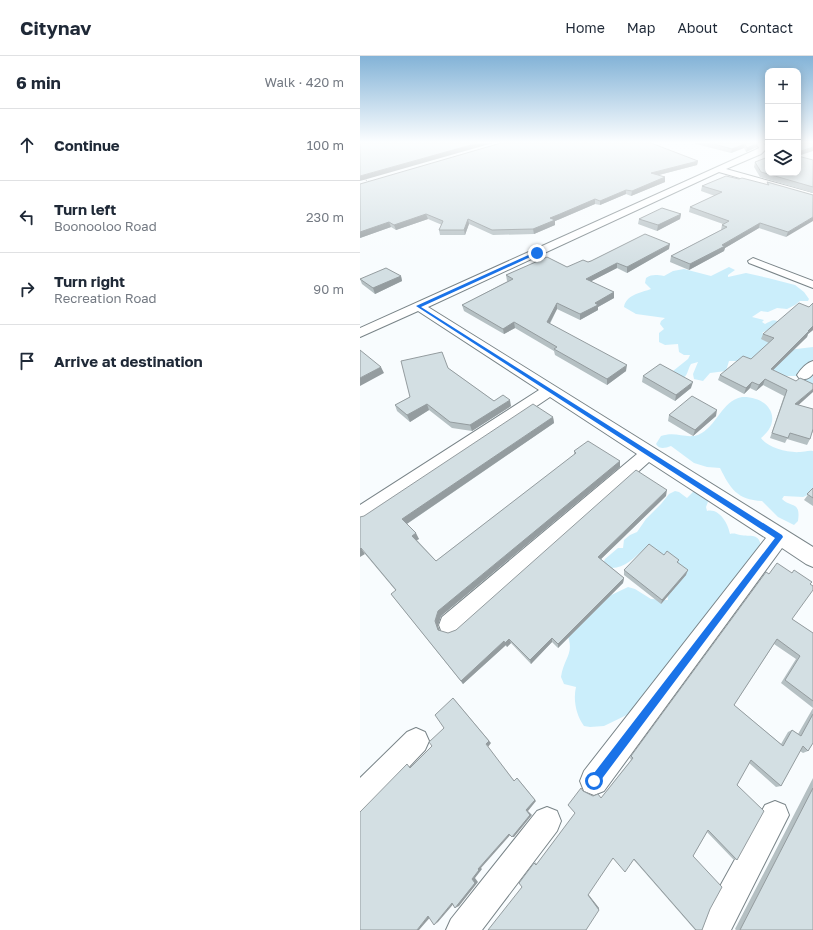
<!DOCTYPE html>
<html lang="en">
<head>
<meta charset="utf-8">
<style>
	:root { --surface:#fff; --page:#f6f6f7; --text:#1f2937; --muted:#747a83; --line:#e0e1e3 }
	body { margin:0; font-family:"Golos Text",sans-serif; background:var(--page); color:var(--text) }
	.controls { position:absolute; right:12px; top:12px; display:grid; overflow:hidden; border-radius:8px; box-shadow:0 2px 10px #0003 }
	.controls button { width:36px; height:36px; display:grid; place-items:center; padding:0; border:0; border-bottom:1px solid var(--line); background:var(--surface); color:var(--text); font:20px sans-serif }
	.stop { position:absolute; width:12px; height:12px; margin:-9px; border:3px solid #1a73e8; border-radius:50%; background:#fff }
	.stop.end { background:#1a73e8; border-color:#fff; box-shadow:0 1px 4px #0008 }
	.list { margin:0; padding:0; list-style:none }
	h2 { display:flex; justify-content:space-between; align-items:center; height:52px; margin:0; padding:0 16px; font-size:17px }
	h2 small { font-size:13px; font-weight:400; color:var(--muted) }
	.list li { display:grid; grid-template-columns:26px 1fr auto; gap:12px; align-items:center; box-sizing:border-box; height:72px; padding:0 16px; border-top:1px solid var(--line) }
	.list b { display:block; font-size:15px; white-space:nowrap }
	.list p { margin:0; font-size:13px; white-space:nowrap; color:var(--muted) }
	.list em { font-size:13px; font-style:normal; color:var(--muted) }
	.icon { flex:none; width:22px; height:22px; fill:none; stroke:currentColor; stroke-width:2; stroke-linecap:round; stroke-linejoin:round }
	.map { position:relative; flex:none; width:453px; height:874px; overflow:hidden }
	header { display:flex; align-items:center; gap:24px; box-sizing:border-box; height:56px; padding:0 20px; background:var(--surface); border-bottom:1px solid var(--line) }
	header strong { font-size:19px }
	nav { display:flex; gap:22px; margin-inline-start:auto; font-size:14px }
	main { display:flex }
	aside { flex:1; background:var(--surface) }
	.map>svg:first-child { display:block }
	.green { fill:#cbeefb }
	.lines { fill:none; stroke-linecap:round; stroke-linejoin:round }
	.minor-casing { stroke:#798488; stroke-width:2 }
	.path { stroke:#a9adaf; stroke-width:1; stroke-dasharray:1.5 1.5; stroke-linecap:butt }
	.minor { fill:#fff; fill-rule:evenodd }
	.wall { fill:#b5c0c3; fill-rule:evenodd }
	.shaded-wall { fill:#949c9f }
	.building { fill:#d3dfe3; stroke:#949c9f }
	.route { fill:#1a73e8 }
</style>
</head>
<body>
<header>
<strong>Citynav</strong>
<nav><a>Home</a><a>Map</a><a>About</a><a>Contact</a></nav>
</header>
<main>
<aside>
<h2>6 min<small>Walk · 420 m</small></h2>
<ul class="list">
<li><svg class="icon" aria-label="ahead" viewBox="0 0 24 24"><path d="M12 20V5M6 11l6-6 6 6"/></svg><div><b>Continue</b></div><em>100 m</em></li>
<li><svg class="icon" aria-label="left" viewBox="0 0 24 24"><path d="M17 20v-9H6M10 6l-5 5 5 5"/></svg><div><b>Turn left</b><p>Boonooloo Road</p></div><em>230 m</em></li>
<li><svg class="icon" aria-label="right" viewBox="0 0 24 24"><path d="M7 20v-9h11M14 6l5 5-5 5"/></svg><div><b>Turn right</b><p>Recreation Road</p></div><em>90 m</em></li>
<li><svg class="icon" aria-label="arrive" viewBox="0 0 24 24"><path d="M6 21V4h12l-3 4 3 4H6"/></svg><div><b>Arrive at destination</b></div></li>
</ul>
</aside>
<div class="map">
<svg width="453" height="874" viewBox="0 0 453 874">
	<rect width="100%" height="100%" fill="#f8fcfe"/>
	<path class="green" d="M 369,211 L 375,214 L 368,219 L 368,221 L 386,217 L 408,222 L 435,229 L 444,236 L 449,243 L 448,245 L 440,245 L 435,249 L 427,253 L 417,252 L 408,256 L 401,255 L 392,261 L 404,264 L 402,266 L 405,268 C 412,265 413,262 420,267 L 402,277 L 428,294 L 453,291 L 453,304 L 449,309 L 453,311 L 453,331 L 446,327 L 439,320 L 426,320 L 377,305 L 369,305 L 366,315 L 350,317 L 343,325 L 334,323 L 333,318 L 338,306 L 331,308 C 326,316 328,327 314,319 L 313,315 L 328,303 L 330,299 L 324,299 L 319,296 L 318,288 L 305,289 L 299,286 L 299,277 L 304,273 L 300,268 L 301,265 L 305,262 L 276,258 L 264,251 C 266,239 280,237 291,233 L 285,227 L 286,222 C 292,218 297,219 304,220 L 313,215 L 324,213 L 351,220 Z
		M 382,341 C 409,340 424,364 401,382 C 408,392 428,397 440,396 C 444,396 448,394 453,395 L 453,437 L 443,441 L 424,440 L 422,443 C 430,452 441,444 438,465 L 434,469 L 418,461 L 402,445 C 377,444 370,432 360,412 L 347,411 L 334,407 L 311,390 C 305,392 300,394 296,388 L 301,380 C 316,375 325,383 338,379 C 357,371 361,345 382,341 Z
		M 338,434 L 349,443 L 346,451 L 347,455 C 359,452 368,467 370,478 C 374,477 376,478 380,479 C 390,481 400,476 401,492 L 279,653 L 244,670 L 230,671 L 224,670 C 216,659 213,644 216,631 L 204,628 L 201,621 C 204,600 216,598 206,575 L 243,543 L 268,531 L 275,533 L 291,543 L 308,544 L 302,501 L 284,493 C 274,502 264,513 250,512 L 243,507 L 245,503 L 258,492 L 263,492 L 264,484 L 270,479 L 277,476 L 286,463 L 301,448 L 309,438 L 315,435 L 319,436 L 327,442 L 333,436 Z"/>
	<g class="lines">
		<defs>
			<path id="minor" d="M 396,87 L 403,87 L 407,92 L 401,98 L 366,113 L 453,137 L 453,143 L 359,116 L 68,251 L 453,491 L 453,511 L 446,508 L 422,492 L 244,735 L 234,739 L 224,735 L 220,725 L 224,715 L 406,482 L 289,406 L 98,577 L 90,580 L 82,577 L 79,569 L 82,561 L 277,398 L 190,341 L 7,464 L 0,467 L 0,449 L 179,334 L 58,255 L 0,281 L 0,272 L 395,94 L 399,92 Z
				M 393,202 L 453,225 L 453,232 L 389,207 L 388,205 Z
				M 453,305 L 453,318 C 449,323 446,324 439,322 L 437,319 C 441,313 446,307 453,305 Z
				M 56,672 L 65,676 L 69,685 L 65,694 L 10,752 L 0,756 L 0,722 L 47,676 Z
				M 415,745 L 425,749 L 429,759 L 371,874 L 339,874 L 348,852 L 405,749 Z
				M 187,751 L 197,755 L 201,765 L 197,775 L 122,874 L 86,874 L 91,863 L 177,755 Z"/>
		</defs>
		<use href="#minor" class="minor-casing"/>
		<path class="path" d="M 0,122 L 11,126"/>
		<use href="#minor" class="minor"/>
	</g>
	<path class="wall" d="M 332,87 L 398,87 L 397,91 L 386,96 L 384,92 L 371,97 Z
		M 405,87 L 408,87 L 408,91 Z
		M 453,104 L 453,137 L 400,121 L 394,111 L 395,106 Z
		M 338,105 L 337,109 L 299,119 L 305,126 L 271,140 L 266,138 L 240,149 L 235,148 L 200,163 L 195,165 L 195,169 L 174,178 L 133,179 L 109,168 L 105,179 L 80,179 L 79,174 L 82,169 L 68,163 L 36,174 L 31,171 L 0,182 L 0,128 Z
		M 379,123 L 407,129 L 407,126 L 453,139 L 426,181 L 399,172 L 365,192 L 364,195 L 329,214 L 310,206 L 311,200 L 361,174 L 362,169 L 363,168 L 329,156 L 330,151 L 355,140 L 341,135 L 342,130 Z
		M 321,158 L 320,163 L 297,175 L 278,168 L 279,163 Z
		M 309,193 L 267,217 L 257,212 L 231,225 L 254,242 L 238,251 L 238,254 L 220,264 L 197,253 L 190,268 L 266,315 L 247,329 L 195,299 L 194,295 L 155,272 L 144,278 L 104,255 L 102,249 L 148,225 L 147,225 L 146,219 L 207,211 L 228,206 Z
		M 41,220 L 42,225 L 15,238 L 2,228 L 0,223 Z
		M 453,247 L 453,274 L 448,278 L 447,281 L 413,314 L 438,349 L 453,353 L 453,377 L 452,376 L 450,383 L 447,389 L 427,383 L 425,387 L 410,382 L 424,340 L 403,329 L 396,335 L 390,332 L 384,338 L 358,324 L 360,319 L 391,303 L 409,287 L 401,283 L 403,278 L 449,251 Z
		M 88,312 L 134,345 L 151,350 L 112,375 L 92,372 L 69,354 L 50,366 L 37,355 L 35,349 L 50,341 Z
		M 283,320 L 331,332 L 315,345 L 282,326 Z
		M 309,359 L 356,360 L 333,380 L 308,365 Z
		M 193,361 L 194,367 L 47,468 L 59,483 L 57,484 L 76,505 L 214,399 L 214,395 L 260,405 L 260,411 L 81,560 L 78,570 L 80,575 L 88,577 L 96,574 L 306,440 L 241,503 L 264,522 L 263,527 L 198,592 L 192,586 L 171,608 L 151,587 L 147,591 L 146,589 L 103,628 L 31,538 L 36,535 L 5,498 L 4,460 Z
		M 453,432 L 453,450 L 444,444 Z
		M 304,499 L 319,504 L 318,506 L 326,519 L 301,548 L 264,519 L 264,514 Z
		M 432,563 L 453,577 L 453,687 L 448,695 L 443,697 L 440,695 L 421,730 L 416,731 L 389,707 L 377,729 L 377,804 L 373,803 L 347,776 L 333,800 L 350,853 L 342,874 L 335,874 L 273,803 L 253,802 L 228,838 L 239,852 L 162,831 L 175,806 L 177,808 L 215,758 L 223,735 L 233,740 L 241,742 L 271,704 L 270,702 L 271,700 ZM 414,588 L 436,603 L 421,627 L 453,652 L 438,678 L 432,674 L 428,676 L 421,688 L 374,649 Z
		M 453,722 L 453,874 L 376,874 L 375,873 Z"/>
	<path class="shaded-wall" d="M 118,87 L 133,87 L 0,125 L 0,120 Z
		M 398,87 L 397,91 L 386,96 L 387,92 Z
		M 385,88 L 384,92 L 371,97 L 372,93 Z
		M 453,91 L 453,95 L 438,100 L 438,96 Z
		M 338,105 L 337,109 L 291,121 L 291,117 Z
		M 305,121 L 305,126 L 271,140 L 272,135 Z
		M 266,134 L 266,138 L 240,149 L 240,145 Z
		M 235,143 L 235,148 L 200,163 L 195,165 L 195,169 L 174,178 L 173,173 L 190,162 L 200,158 Z
		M 66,158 L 68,163 L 36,174 L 34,169 Z
		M 321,158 L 320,163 L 297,175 L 298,169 Z
		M 453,161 L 453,165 L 426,181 L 428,176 Z
		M 108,163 L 109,168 L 105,179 L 104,174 Z
		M 29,166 L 31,171 L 0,182 L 0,176 Z
		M 400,167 L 399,172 L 365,192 L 364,195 L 329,214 L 330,208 Z
		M 310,188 L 309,193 L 267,217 L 267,211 Z
		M 257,207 L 257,212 L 226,228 L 226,223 Z
		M 41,220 L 42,225 L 15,238 L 13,232 Z
		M 254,236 L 254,242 L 238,251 L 238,254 L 220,264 L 220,258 L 235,247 Z
		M 197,247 L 197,253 L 187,272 L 187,266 Z
		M 154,266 L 155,272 L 144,278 L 143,273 Z
		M 453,270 L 453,274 L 448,278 L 447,281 L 408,319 L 411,313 Z
		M 267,309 L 266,315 L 247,329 L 247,323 Z
		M 21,311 L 24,317 L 0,330 L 0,322 Z
		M 405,323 L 403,329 L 396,335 L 399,329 Z
		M 333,326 L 331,332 L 315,345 L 316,339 Z
		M 392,326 L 390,332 L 384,338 L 386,332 Z
		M 453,333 L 453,336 L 433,354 L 435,348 Z
		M 150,344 L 151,350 L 112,375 L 110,369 Z
		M 67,348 L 69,354 L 50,366 L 47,359 Z
		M 357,354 L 356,360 L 333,380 L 335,374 Z
		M 193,361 L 194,367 L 45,469 L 42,463 Z
		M 260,405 L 260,411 L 81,560 L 78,570 L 81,578 L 78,574 L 75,565 L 78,555 Z
		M 307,434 L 306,440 L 238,506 L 238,501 Z
		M 56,477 L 59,483 L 55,485 L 52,480 Z
		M 1,492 L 5,498 L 0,501 L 0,493 Z
		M 328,514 L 326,519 L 301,548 L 302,544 Z
		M 264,522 L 263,527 L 198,592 L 198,588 Z
		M 192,582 L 192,586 L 171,608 L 170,604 Z
		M 149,583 L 151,587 L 147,591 L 145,587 Z
		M 144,585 L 146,589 L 103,628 L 101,625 Z
		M 93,642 L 131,687 L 128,691 L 156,727 L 154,725 L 126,688 Z
		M 157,722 L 176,745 L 168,755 L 172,759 L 154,781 L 152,781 L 166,754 Z
		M 149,778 L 151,778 L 121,812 L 122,813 L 115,822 L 118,826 L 99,850 L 95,852 L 118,813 Z
		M 228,838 L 239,852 L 239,854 L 228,839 Z
		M 96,845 L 78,866 L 74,869 L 92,847 Z
		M 73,858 L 59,874 L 57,874 L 68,860 Z"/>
	<path class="building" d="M 0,87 L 118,87 L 0,120 Z
		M 141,87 L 291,87 L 338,105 L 291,117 L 305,121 L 272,135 L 266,134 L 240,145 L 235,143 L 200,158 L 190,162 L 195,164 L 173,173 L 132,174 L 108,163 L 104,174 L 79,174 L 83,165 L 66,158 L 34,169 L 29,166 L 0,176 L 0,128 Z
		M 350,87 L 397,87 L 387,92 L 385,88 L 372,93 Z
		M 438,87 L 453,87 L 453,91 L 438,96 Z
		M 438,100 L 453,104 L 453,131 L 401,116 L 395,106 L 408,101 L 408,117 L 438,117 Z
		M 366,120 L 379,123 L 382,122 L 409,129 L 407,126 L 453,139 L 453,161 L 428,176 L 400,167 L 362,189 L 365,190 L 330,208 L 311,200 L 367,171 L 362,169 L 369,165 L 330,151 L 362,136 L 342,130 Z
		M 302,152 L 321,158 L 298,169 L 279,163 Z
		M 285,178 L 310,188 L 267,211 L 257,207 L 226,223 L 254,236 L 235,247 L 238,249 L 220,258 L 197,247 L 187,266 L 267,309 L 247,323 L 194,293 L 197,291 L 154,266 L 143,273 L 102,249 L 153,223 L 146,219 L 187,201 L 207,211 L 223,204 L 228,206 L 231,205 Z
		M 26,212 L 41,220 L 13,232 L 0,223 Z
		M 439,247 L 449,251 L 453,247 L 453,270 L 448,275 L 449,275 L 411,313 L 436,325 L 440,322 L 453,328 L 453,333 L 435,348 L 453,353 L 453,373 L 450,383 L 430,377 L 428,382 L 412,377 L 427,334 L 405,323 L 399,329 L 392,326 L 386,332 L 360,319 L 383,300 L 391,303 L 414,282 L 403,278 Z
		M 0,294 L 21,311 L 0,322 Z
		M 82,296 L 88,312 L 134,345 L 143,339 L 150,344 L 110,369 L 90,366 L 67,348 L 47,359 L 35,349 L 50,341 L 41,305 Z
		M 300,308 L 333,326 L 316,339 L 283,320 Z
		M 332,340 L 357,354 L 335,374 L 309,359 Z
		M 173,348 L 193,361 L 42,463 L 56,477 L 52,480 L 76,505 L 216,397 L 214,395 L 228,385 L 260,405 L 78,555 L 75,565 L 78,574 L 88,577 L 96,574 L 276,414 L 307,434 L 238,501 L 264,522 L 198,588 L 192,582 L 170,604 L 149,583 L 145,587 L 144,585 L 101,625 L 31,538 L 36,534 L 1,492 L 0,493 L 0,461 L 4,460 Z
		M 453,432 L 453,442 L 447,438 Z
		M 289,488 L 304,499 L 307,495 L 319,504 L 317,506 L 328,514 L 302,544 L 264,514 Z
		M 417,507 L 432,517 L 434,514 L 452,526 L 450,528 L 453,530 L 453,534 L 432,563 L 453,577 L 453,645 L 425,624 L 440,600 L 417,583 L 374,649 L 423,690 L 432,674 L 441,680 L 453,658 L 453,687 L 448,695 L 443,690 L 421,730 L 391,704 L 377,729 L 404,755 L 377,804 L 348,774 L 333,800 L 362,831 L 350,853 L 342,874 L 336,874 L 274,803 L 265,816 L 253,802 L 228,839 L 239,854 L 226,874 L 128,874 L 162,831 L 159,827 L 174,807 L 176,809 L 215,757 L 208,749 L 221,732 L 223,735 L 233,740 L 238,738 L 241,742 L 273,702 L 271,700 L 406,516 L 409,518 Z
		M 93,642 L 129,685 L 126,688 L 154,725 L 157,722 L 175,744 L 166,754 L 170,759 L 152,781 L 149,778 L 118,813 L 119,814 L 112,823 L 115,827 L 95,852 L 92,847 L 74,869 L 68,860 L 57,874 L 0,874 L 0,756 L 47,708 L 50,712 L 72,690 L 69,686 L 84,672 L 75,659 Z
		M 453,732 L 453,874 L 380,874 Z"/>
	<linearGradient id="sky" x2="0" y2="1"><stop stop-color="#83b3d7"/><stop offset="0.41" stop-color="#fcfeff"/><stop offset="1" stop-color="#fcfeff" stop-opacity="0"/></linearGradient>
	<rect width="453" height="210" fill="url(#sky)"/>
	<path class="route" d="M 175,196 L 179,197 L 61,251 L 422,479 L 423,481 L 238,728 L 234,730 L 231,728 L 229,725 L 231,721 L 415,482 L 56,250 Z"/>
</svg>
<div class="controls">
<button>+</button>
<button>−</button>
<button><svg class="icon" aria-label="layers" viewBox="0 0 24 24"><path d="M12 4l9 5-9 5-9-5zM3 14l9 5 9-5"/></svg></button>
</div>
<div class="stop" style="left:234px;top:725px"></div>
<div class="stop end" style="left:177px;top:197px"></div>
</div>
</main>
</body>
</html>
